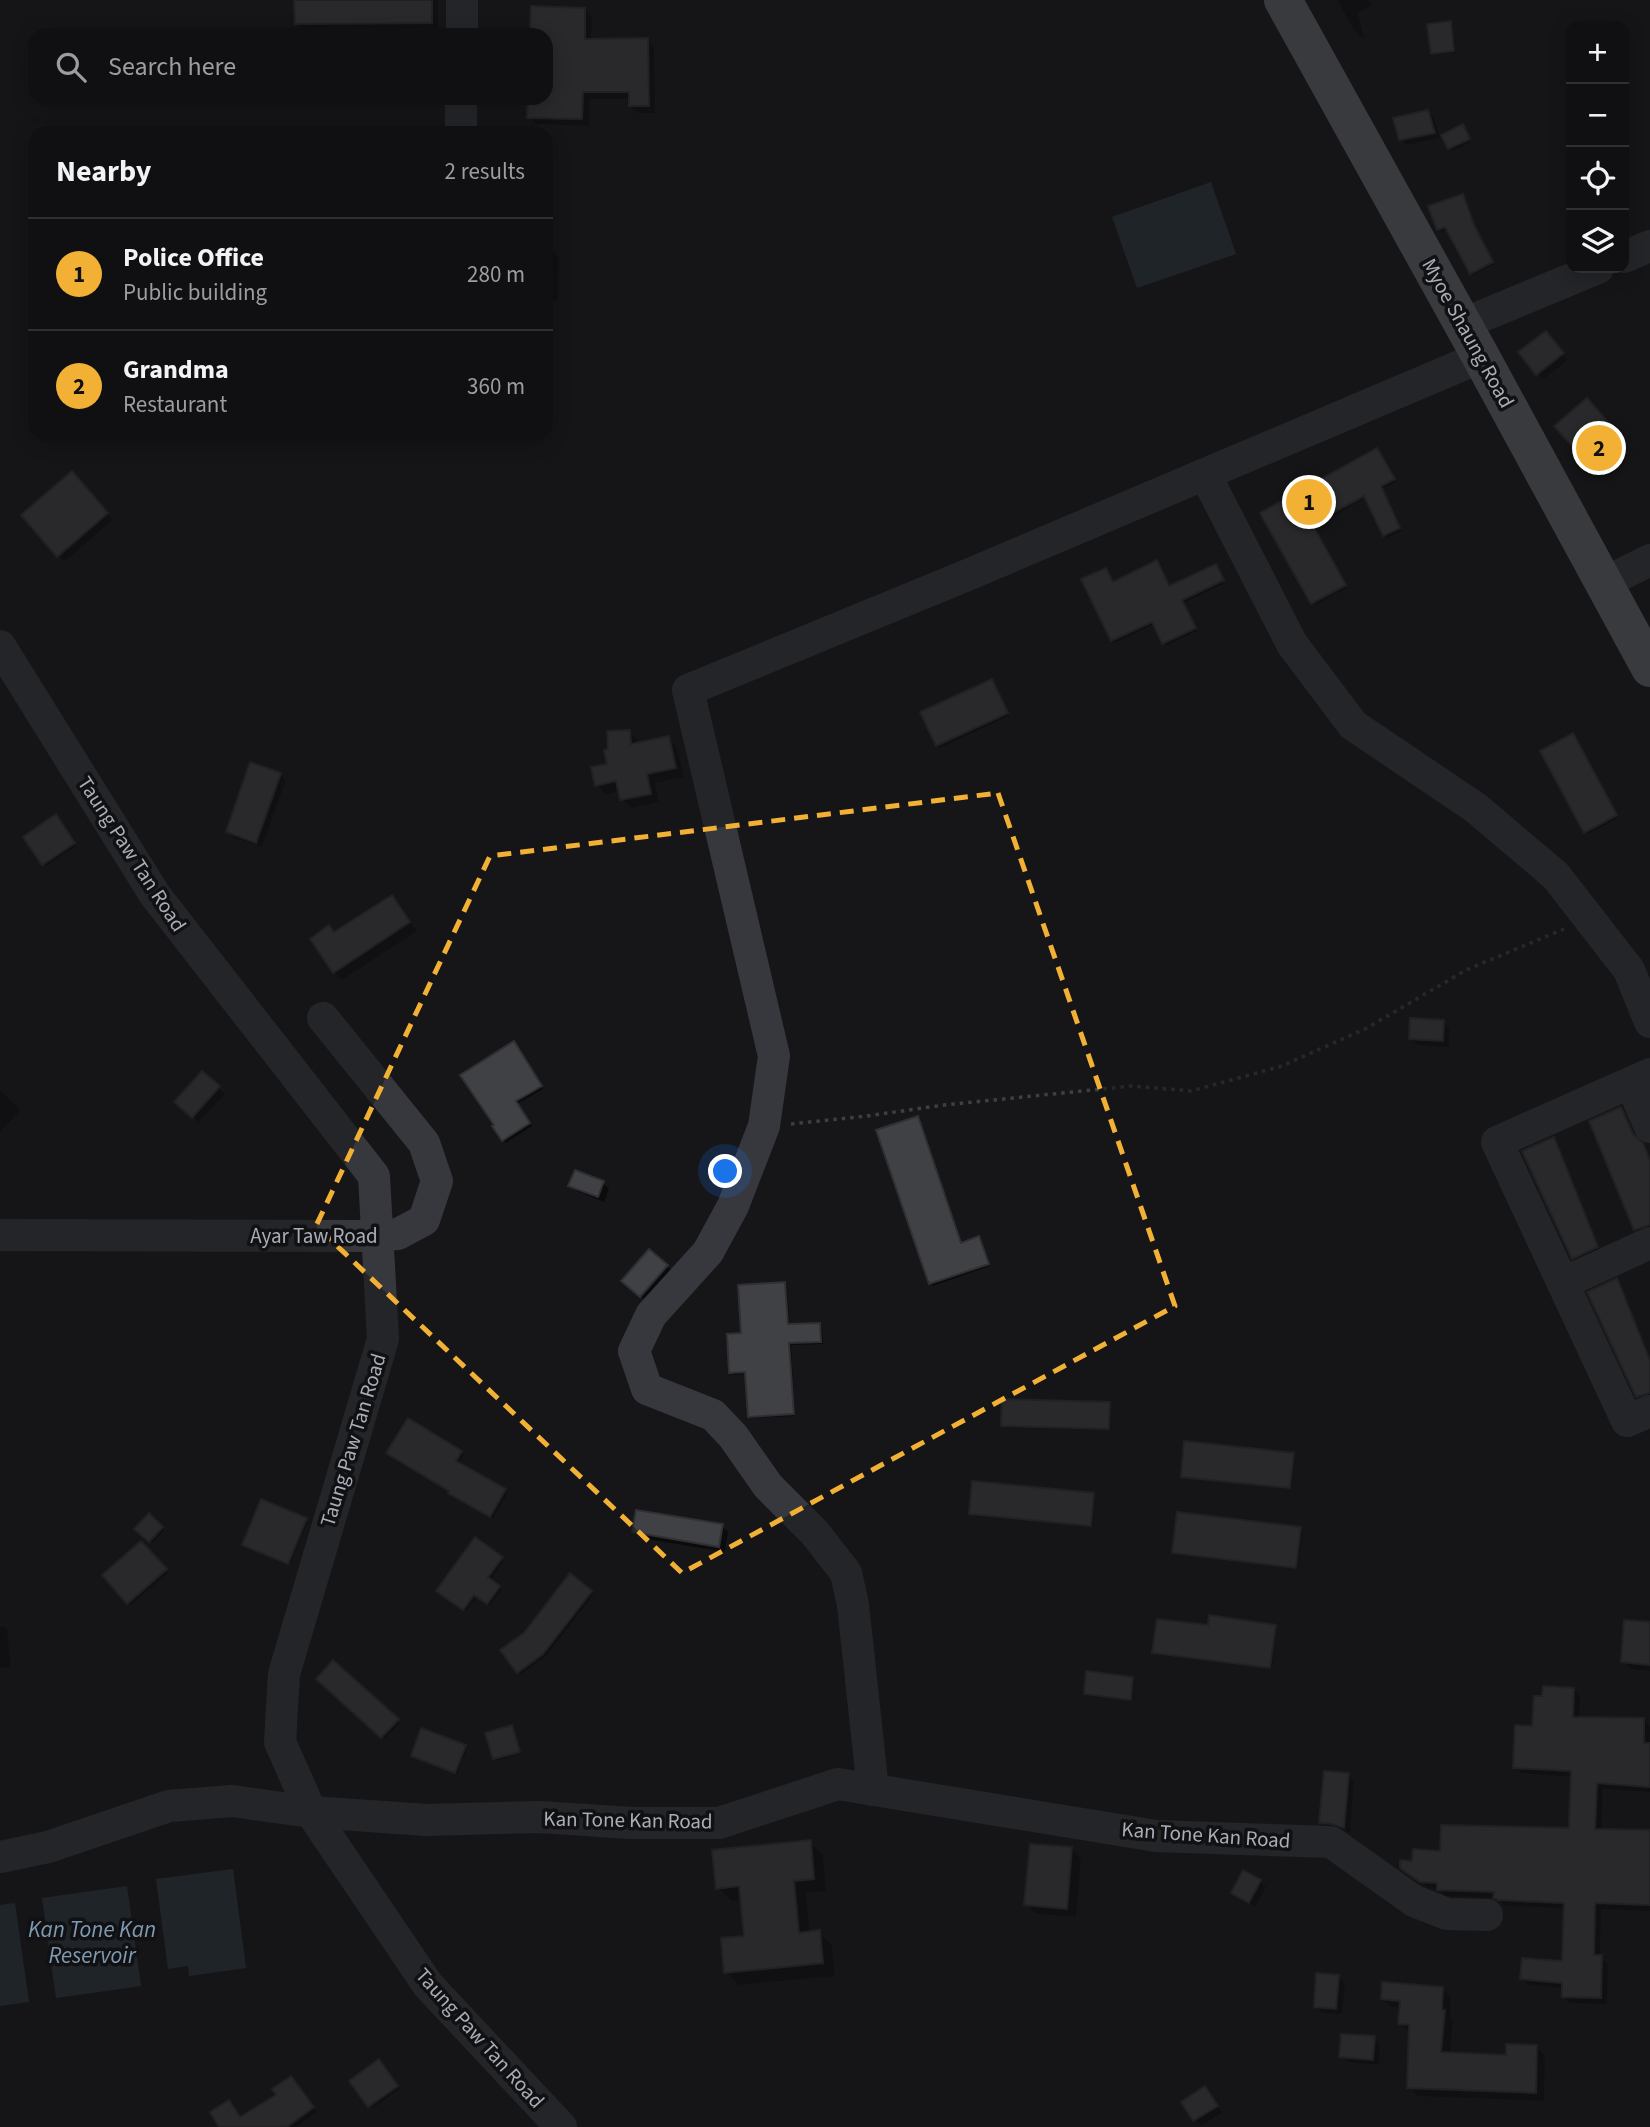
<!DOCTYPE html>
<html lang="en">
<head>
<meta charset="utf-8">
<style>
	:root { --surface:#101012; --page:#19191b; --text:#f1f3f6; --muted:#9c9d9f; --line:#303032; --accent:#f2b134 }
	body { margin:0; font-family:"Source Sans 3",sans-serif; background:var(--page); color:var(--text) }
	.controls { position:absolute; right:21px; top:21px; display:grid; overflow:hidden; border-radius:14px; box-shadow:0 4px 18px #0003 }
	.controls button { width:63px; height:63px; display:grid; place-items:center; padding:0; border:0; border-bottom:2px solid var(--line); background:var(--surface); color:var(--text); font:35px sans-serif }
	.you { position:absolute; left:726px; top:1172px; width:24px; height:24px; margin:-18px; border:5px solid #fff; border-radius:50%; background:#1a73e8; box-shadow:0 0 0 10px #1a73e833 }
	.badge { display:grid; place-items:center; width:46px; height:46px; border-radius:50%; background:var(--accent); color:#111; font-size:23px; font-weight:700 }
	.pin { position:absolute; translate:-50% -50%; border:4px solid #fff; box-shadow:0 2px 7px #0006 }
	.list { margin:0; padding:0; list-style:none }
	h2 { display:flex; justify-content:space-between; align-items:center; height:91px; margin:0; padding:0 28px; font-size:30px }
	h2 small { font-size:23px; font-weight:400; color:var(--muted) }
	.list li { display:grid; grid-template-columns:46px 1fr auto; gap:21px; align-items:center; box-sizing:border-box; height:112px; padding:0 28px; border-top:2px solid var(--line) }
	.list b { display:block; font-size:26px; white-space:nowrap }
	.list p { margin:0; font-size:23px; white-space:nowrap; color:var(--muted) }
	.list em { font-size:23px; font-style:normal; color:var(--muted) }
	.icon { flex:none; width:38px; height:38px; fill:none; stroke:currentColor; stroke-width:2; stroke-linecap:round; stroke-linejoin:round }
	.map { position:relative; flex:none; width:1650px; height:2127px; overflow:hidden }
	.search { position:absolute; background:var(--surface); box-shadow:0 4px 18px #0003; left:28px; top:28px; width:525px; height:77px; display:flex; align-items:center; gap:18px; box-sizing:border-box; padding:0 24px; border-radius:21px; color:var(--muted); font-size:26px }
	.panel { position:absolute; background:var(--surface); box-shadow:0 4px 18px #0003; left:28px; top:126px; width:525px; height:315px; border-radius:21px }
	.map>svg:first-child { display:block }
	.water { fill:#2c353c }
	.shadow { fill:#0007 }
	.building { fill:#404145; stroke:#303034; stroke-width:2 }
	.lines { fill:none; stroke-linecap:round; stroke-linejoin:round }
	.path { stroke:#3d3f44; stroke-width:3.5; stroke-dasharray:3.5 5; stroke-linecap:butt }
	.minor { stroke:#37383d; stroke-width:32 }
	.highway { stroke:#63666e; stroke-width:38 }
	.marked { fill:none; stroke:#f2b134; stroke-width:5; stroke-dasharray:14 9; stroke-linejoin:round }
	.labels { text-anchor:middle; dominant-baseline:central; stroke-width:7; stroke-linejoin:round; paint-order:stroke }
	.street-label { font-size:21px; fill:#a8adb8; stroke:#111113 }
	.water-label { font-size:23px; font-style:italic; fill:#7f9bb3; stroke:#111113 }
</style>
</head>
<body>
<div class="map">
<svg width="1650" height="2127" viewBox="0 0 1650 2127">
	<rect width="100%" height="100%" fill="#161618"/>
	<path class="water" d="M 1211,182 L 1236,254 L 1137,288 L 1112,217 Z
		M 233,1869 L 246,1968 L 189,1976 L 188,1966 L 168,1969 L 156,1879 Z
		M 127,1886 L 141,1986 L 56,1998 L 42,1898 Z
		M 15,1903 L 29,2002 L 0,2006 L 0,1905 Z"/>
	<path class="shadow" d="M 296,0 L 438,0 L 438,28 L 302,30 L 296,23 Z
		M 1337,0 L 1369,0 L 1372,5 L 1358,13 L 1364,37 L 1362,38 L 1354,30 Z
		M 585,9 L 592,17 L 591,40 L 647,40 L 654,47 L 655,113 L 638,113 L 630,106 L 630,99 L 589,99 L 589,126 L 536,124 L 529,117 L 529,98 L 546,98 L 546,35 L 532,35 Z
		M 1450,23 L 1453,26 L 1456,53 L 1435,55 L 1432,53 Z
		M 1428,112 L 1434,118 L 1440,138 L 1407,145 L 1400,139 Z
		M 1465,129 L 1471,142 L 1452,151 L 1444,136 Z
		M 1462,196 L 1476,230 L 1494,264 L 1474,275 L 1448,229 L 1441,232 L 1438,229 Z
		M 546,252 L 553,252 L 559,258 L 558,301 L 547,300 L 547,321 Z
		M 1551,339 L 1568,360 L 1544,379 L 1538,373 Z
		M 35,404 L 35,423 L 30,405 Z
		M 1593,406 L 1611,428 L 1581,453 L 1557,426 Z
		M 1379,452 L 1396,482 L 1382,489 L 1402,531 L 1387,538 L 1366,498 L 1314,527 L 1347,588 L 1315,605 L 1262,513 Z
		M 78,480 L 113,520 L 64,562 L 58,556 Z
		M 1157,562 L 1170,588 L 1216,567 L 1224,584 L 1184,603 L 1197,631 L 1166,646 L 1155,624 L 1115,643 L 1112,640 L 1113,583 Z
		M 994,684 L 1009,716 L 940,748 L 937,745 Z
		M 629,731 L 638,740 L 639,744 L 668,738 L 677,747 L 684,777 L 655,783 L 659,802 L 631,808 L 622,799 L 620,791 L 606,794 L 597,785 Z
		M 1573,735 L 1618,818 L 1588,834 L 1585,832 Z
		M 280,774 L 286,780 L 262,847 L 234,838 L 228,832 Z
		M 58,819 L 76,846 L 46,866 L 44,864 Z
		M 392,897 L 400,905 L 417,931 L 342,980 L 334,972 L 312,940 L 334,933 Z
		M 1443,1022 L 1449,1028 L 1449,1047 L 1417,1045 L 1411,1039 Z
		M 516,1046 L 543,1089 L 517,1104 L 532,1126 L 506,1143 L 495,1126 Z
		M 202,1073 L 225,1094 L 199,1122 L 183,1108 Z
		M 0,1090 L 21,1110 L 0,1132 Z
		M 1621,1109 L 1635,1139 L 1645,1148 L 1650,1161 L 1650,1228 L 1638,1232 L 1635,1229 Z
		M 917,1118 L 920,1120 L 962,1244 L 979,1238 L 990,1266 L 933,1286 L 931,1283 Z
		M 1556,1142 L 1599,1250 L 1576,1260 L 1573,1258 Z
		M 603,1183 L 609,1189 L 604,1202 L 577,1191 L 571,1185 Z
		M 667,1266 L 673,1272 L 647,1302 L 630,1287 Z
		M 1617,1280 L 1650,1360 L 1650,1396 L 1640,1399 L 1638,1396 Z
		M 785,1284 L 787,1287 L 790,1326 L 820,1325 L 822,1328 L 823,1344 L 791,1345 L 795,1416 L 752,1418 L 749,1416 L 747,1374 L 734,1375 L 731,1372 Z
		M 1109,1404 L 1111,1407 L 1111,1430 L 1005,1428 L 1003,1425 Z
		M 408,1421 L 461,1453 L 464,1455 L 458,1464 L 508,1493 L 493,1519 L 452,1495 Z
		M 1293,1454 L 1295,1457 L 1292,1489 L 1185,1478 L 1182,1476 Z
		M 1093,1494 L 1095,1497 L 1093,1527 L 973,1516 L 971,1514 Z
		M 149,1516 L 164,1531 L 152,1543 L 137,1529 Z
		M 306,1520 L 308,1522 L 290,1565 L 244,1545 Z
		M 722,1526 L 728,1532 L 725,1552 L 640,1538 L 634,1532 Z
		M 1300,1529 L 1303,1531 L 1298,1569 L 1177,1555 L 1174,1553 Z
		M 141,1543 L 168,1573 L 131,1605 L 105,1576 Z
		M 501,1559 L 504,1561 L 490,1580 L 502,1590 L 490,1605 L 478,1596 L 466,1611 L 441,1593 Z
		M 591,1592 L 594,1594 L 546,1656 L 521,1674 L 518,1672 L 525,1634 Z
		M 1650,1623 L 1650,1671 L 1631,1669 L 1623,1661 Z
		M 1275,1626 L 1277,1629 L 1272,1669 L 1157,1655 L 1154,1652 L 1210,1627 Z
		M 0,1627 L 5,1627 L 7,1629 L 11,1667 L 0,1668 Z
		M 333,1662 L 400,1723 L 385,1739 L 318,1679 Z
		M 1133,1679 L 1135,1681 L 1133,1701 L 1088,1696 L 1085,1693 Z
		M 1574,1690 L 1580,1696 L 1579,1719 L 1643,1719 L 1650,1726 L 1650,1792 L 1603,1789 L 1601,1831 L 1650,1832 L 1650,1911 L 1601,1909 L 1600,1957 L 1608,1964 L 1607,2004 L 1570,2003 L 1564,1996 L 1564,1988 L 1529,1985 L 1522,1979 L 1563,1963 L 1565,1908 L 1506,1906 L 1495,1898 L 1445,1896 L 1439,1889 L 1428,1888 L 1402,1868 L 1442,1852 L 1571,1830 L 1573,1777 L 1521,1773 L 1514,1767 L 1534,1728 Z
		M 512,1727 L 514,1730 L 521,1754 L 497,1761 L 495,1758 Z
		M 465,1746 L 467,1749 L 457,1774 L 413,1756 Z
		M 1348,1775 L 1354,1781 L 1350,1832 L 1339,1829 L 1327,1829 L 1321,1823 Z
		M 810,1842 L 823,1855 L 826,1891 L 806,1893 L 810,1933 L 819,1932 L 832,1945 L 835,1976 L 739,1985 L 726,1972 L 746,1937 L 742,1900 L 731,1901 L 718,1888 Z
		M 1072,1849 L 1081,1859 L 1076,1917 L 1036,1914 L 1026,1904 Z
		M 1260,1881 L 1266,1887 L 1255,1907 L 1239,1899 L 1233,1892 Z
		M 1338,1976 L 1345,1983 L 1342,2014 L 1322,2013 L 1316,2006 Z
		M 1443,1989 L 1451,1998 L 1450,2017 L 1453,2020 L 1450,2054 L 1508,2056 L 1537,2047 L 1545,2056 L 1544,2101 L 1417,2096 L 1409,2087 L 1409,2032 L 1400,2024 L 1401,2008 L 1391,2007 L 1382,1998 Z
		M 1374,2038 L 1380,2044 L 1379,2065 L 1347,2062 L 1341,2056 Z
		M 381,2064 L 400,2089 L 372,2109 L 351,2081 Z
		M 295,2082 L 317,2112 L 297,2127 L 221,2127 L 229,2102 L 241,2118 L 278,2095 Z
		M 1205,2088 L 1222,2113 L 1201,2126 L 1183,2102 Z"/>
	<path class="building" d="M 294,0 L 432,0 L 432,23 L 295,24 Z
		M 531,6 L 585,8 L 585,39 L 648,38 L 649,106 L 629,106 L 629,92 L 583,92 L 582,119 L 527,118 L 528,98 L 546,98 L 546,35 L 530,35 Z
		M 1451,21 L 1454,51 L 1431,54 L 1427,24 Z
		M 1428,110 L 1435,133 L 1399,140 L 1393,118 Z
		M 1463,124 L 1470,139 L 1448,149 L 1441,135 Z
		M 1463,194 L 1474,225 L 1493,262 L 1470,274 L 1445,227 L 1437,230 L 1428,206 Z
		M 1546,331 L 1564,353 L 1536,375 L 1518,352 Z
		M 1587,398 L 1607,421 L 1574,448 L 1554,426 Z
		M 1377,448 L 1395,479 L 1381,486 L 1400,528 L 1383,536 L 1364,496 L 1312,524 L 1346,585 L 1311,604 L 1260,513 Z
		M 72,471 L 108,513 L 57,557 L 21,515 Z
		M 1157,560 L 1169,586 L 1216,564 L 1224,580 L 1182,600 L 1196,628 L 1162,644 L 1152,622 L 1111,641 L 1081,579 L 1106,568 L 1113,582 Z
		M 992,679 L 1008,713 L 936,746 L 920,712 Z
		M 630,730 L 631,744 L 669,736 L 676,768 L 647,774 L 651,794 L 620,800 L 616,781 L 595,786 L 591,767 L 607,764 L 604,750 L 608,749 L 607,731 Z
		M 1573,733 L 1617,815 L 1584,833 L 1540,751 Z
		M 250,762 L 281,773 L 256,843 L 226,832 Z
		M 56,814 L 75,843 L 42,865 L 23,837 Z
		M 392,895 L 410,922 L 333,973 L 310,939 L 329,925 L 334,932 Z
		M 1410,1018 L 1444,1020 L 1443,1041 L 1409,1039 Z
		M 514,1041 L 542,1086 L 516,1101 L 530,1123 L 502,1141 L 492,1126 L 494,1125 L 460,1075 Z
		M 202,1071 L 220,1086 L 192,1118 L 174,1102 Z
		M 1621,1107 L 1633,1134 L 1643,1143 L 1650,1161 L 1650,1225 L 1634,1230 L 1589,1121 Z
		M 918,1116 L 961,1243 L 979,1236 L 989,1264 L 929,1284 L 876,1130 Z
		M 1554,1137 L 1598,1247 L 1572,1259 L 1522,1151 Z
		M 575,1170 L 604,1181 L 598,1197 L 568,1186 Z
		M 649,1249 L 668,1265 L 640,1297 L 621,1281 Z
		M 1617,1278 L 1650,1361 L 1650,1393 L 1636,1397 L 1587,1292 Z
		M 785,1282 L 788,1324 L 820,1323 L 821,1342 L 789,1343 L 794,1414 L 748,1417 L 745,1372 L 729,1373 L 727,1334 L 741,1333 L 738,1285 Z
		M 1002,1399 L 1110,1402 L 1109,1429 L 1001,1426 Z
		M 408,1418 L 462,1451 L 456,1461 L 506,1489 L 490,1517 L 448,1493 L 449,1491 L 386,1453 Z
		M 1184,1441 L 1294,1453 L 1290,1488 L 1181,1477 Z
		M 972,1481 L 1094,1493 L 1091,1526 L 969,1514 Z
		M 261,1499 L 307,1518 L 288,1564 L 242,1545 Z
		M 636,1510 L 723,1524 L 719,1547 L 632,1532 Z
		M 1177,1512 L 1301,1527 L 1296,1568 L 1172,1553 Z
		M 149,1513 L 163,1527 L 149,1542 L 134,1529 Z
		M 475,1537 L 503,1557 L 488,1577 L 500,1586 L 487,1604 L 474,1595 L 463,1610 L 436,1591 Z
		M 141,1541 L 167,1569 L 127,1604 L 102,1575 Z
		M 570,1573 L 592,1591 L 543,1654 L 517,1673 L 500,1650 L 524,1633 Z
		M 1209,1615 L 1276,1625 L 1270,1668 L 1152,1653 L 1157,1619 L 1208,1625 Z
		M 1624,1620 L 1650,1622 L 1650,1665 L 1621,1662 Z
		M 333,1660 L 399,1719 L 381,1738 L 316,1679 Z
		M 1086,1671 L 1133,1677 L 1131,1700 L 1084,1694 Z
		M 1543,1686 L 1574,1688 L 1573,1717 L 1644,1718 L 1644,1743 L 1650,1743 L 1650,1787 L 1597,1783 L 1595,1829 L 1650,1830 L 1650,1905 L 1595,1903 L 1594,1955 L 1602,1955 L 1601,1998 L 1562,1997 L 1562,1983 L 1520,1979 L 1522,1958 L 1562,1961 L 1564,1903 L 1498,1900 L 1493,1898 L 1494,1892 L 1437,1890 L 1437,1883 L 1420,1882 L 1400,1868 L 1400,1860 L 1412,1861 L 1413,1849 L 1440,1851 L 1441,1825 L 1569,1828 L 1571,1771 L 1513,1768 L 1515,1725 L 1532,1726 L 1534,1696 L 1542,1696 Z
		M 512,1725 L 520,1752 L 493,1759 L 485,1733 Z
		M 421,1728 L 466,1745 L 455,1773 L 411,1756 Z
		M 1324,1771 L 1349,1773 L 1344,1828 L 1332,1824 L 1319,1823 Z
		M 811,1840 L 814,1879 L 794,1881 L 799,1933 L 820,1930 L 823,1963 L 724,1973 L 721,1938 L 744,1936 L 739,1886 L 716,1889 L 712,1850 Z
		M 1030,1844 L 1072,1847 L 1067,1909 L 1024,1905 Z
		M 1243,1870 L 1261,1880 L 1249,1903 L 1231,1893 Z
		M 1316,1973 L 1339,1975 L 1336,2009 L 1314,2007 Z
		M 1382,1982 L 1443,1987 L 1442,2010 L 1445,2010 L 1441,2052 L 1506,2055 L 1506,2044 L 1537,2045 L 1536,2093 L 1407,2088 L 1409,2025 L 1398,2024 L 1400,2001 L 1381,1999 Z
		M 1341,2034 L 1375,2036 L 1373,2060 L 1339,2057 Z
		M 379,2059 L 398,2086 L 368,2107 L 349,2081 Z
		M 291,2076 L 314,2107 L 287,2127 L 219,2127 L 210,2112 L 229,2100 L 240,2117 L 276,2095 L 272,2089 Z
		M 1205,2086 L 1218,2106 L 1193,2121 L 1181,2102 Z"/>
	<g class="lines">
		<path class="path" d="M 791,1124 L 867,1116 L 944,1105 L 1132,1086 L 1191,1091 L 1282,1066 L 1367,1028 L 1466,970 L 1564,929"/>
		<path class="minor" d="M 462,35 L 462,0
			M 461,133 L 461,98
			M 1624,257 L 1650,246
			M 1463,324 L 1598,268
			M 1205,474 L 1292,644 L 1353,725 L 1476,808 L 1556,876 L 1629,970 L 1650,1022
			M 1604,583 L 1650,560
			M 0,646 L 155,895 L 374,1176 L 383,1339 L 284,1674 L 280,1742 L 311,1812 L 428,1985 L 561,2127
			M 1650,1074 L 1497,1142 L 1627,1421 L 1650,1411
			M 1631,1083 L 1650,1127
			M 0,1235 L 377,1236 L 398,1234 L 424,1220 L 437,1181 L 424,1143 L 323,1018
			M 1563,1283 L 1650,1243
			M 873,1790 L 853,1605 L 846,1573 L 815,1533 L 768,1486 L 733,1436 L 713,1415 L 647,1389 L 634,1351 L 651,1315 L 708,1252 L 733,1206 L 764,1126 L 774,1056 L 688,690 L 965,576 L 1481,357
			M 0,1857 L 48,1847 L 169,1806 L 232,1801 L 311,1812 L 427,1820 L 540,1817 L 631,1823 L 719,1823 L 838,1784 L 1156,1836 L 1331,1842 L 1414,1901 L 1447,1914 L 1487,1915"/>
		<path class="highway" d="M 1283,0 L 1481,357 L 1650,668"/>
	</g>
	<path d="M0 0H1650V2127H0ZM 998,793 L 1175,1306 L 682,1573 L 316,1226 L 490,856 Z" fill="#161618" fill-opacity=".55" fill-rule="evenodd"/>
	<path class="marked" d="M 998,793 L 1175,1306 L 682,1573 L 316,1226 L 490,856 Z"/>
	<g class="labels">
		<g class="street-label">
			<text transform="translate(1468 333) rotate(61)">Myoe Shaung Road</text>
			<text transform="translate(132 854) rotate(57)">Taung Paw Tan Road</text>
			<text x="314" y="1236">Ayar Taw Road</text>
			<text transform="translate(353 1440) rotate(-73)">Taung Paw Tan Road</text>
			<text transform="translate(628 1820) rotate(1)">Kan Tone Kan Road</text>
			<text transform="translate(1206 1835) rotate(4)">Kan Tone Kan Road</text>
			<text transform="translate(480 2038) rotate(48)">Taung Paw Tan Road</text>
		</g>
		<g class="water-label">
			<text x="92" y="1929">Kan Tone Kan<tspan x="92" dy="26">Reservoir</tspan></text>
		</g>
	</g>
</svg>
<div class="controls">
<button>+</button>
<button>−</button>
<button><svg class="icon" aria-label="locate" viewBox="0 0 24 24"><circle cx="12" cy="12" r="6"/><path d="M12 2v4M12 18v4M2 12h4M18 12h4"/></svg></button>
<button><svg class="icon" aria-label="layers" viewBox="0 0 24 24"><path d="M12 4l9 5-9 5-9-5zM3 14l9 5 9-5"/></svg></button>
</div>
<div class="you"></div>
<div class="pin badge" style="left:1309px;top:502px">1</div>
<div class="pin badge" style="left:1599px;top:448px">2</div>
<div class="search"><svg class="icon" aria-label="search" viewBox="0 0 24 24"><circle cx="10" cy="10" r="6"/><path d="M15 15l6 6"/></svg>Search here</div>
<section class="panel">
<h2>Nearby<small>2 results</small></h2>
<ul class="list">
<li><span class="badge">1</span><div><b>Police Office</b><p>Public building</p></div><em>280 m</em></li>
<li><span class="badge">2</span><div><b>Grandma</b><p>Restaurant</p></div><em>360 m</em></li>
</ul>
</section>
</div>
</body>
</html>
